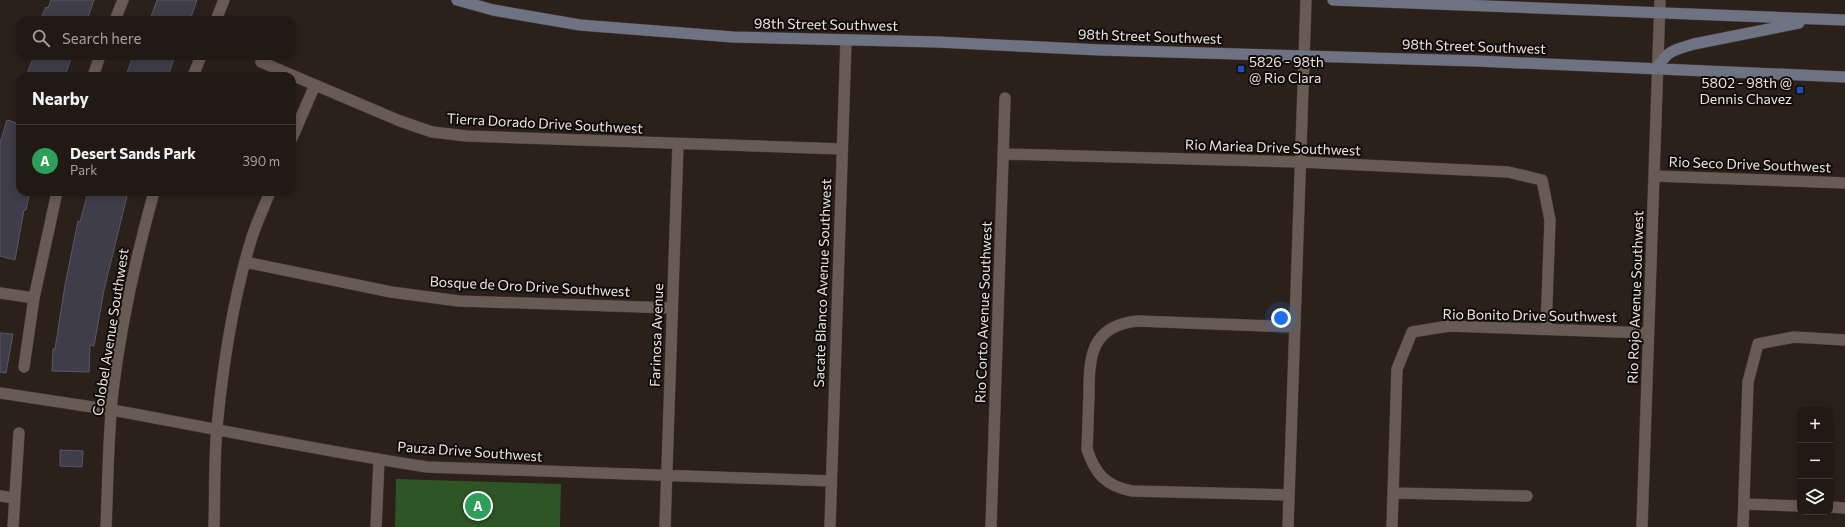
<!DOCTYPE html>
<html lang="en">
<head>
<meta charset="utf-8">
<style>
	:root { --surface:#211914; --page:#29221d; --text:#f1f3f6; --muted:#a2a0a0; --line:#3e3834; --accent:#b7abf8 }
	body { margin:0; font-family:Commissioner,sans-serif; background:var(--page); color:var(--text) }
	.controls { position:absolute; right:12px; bottom:12px; display:grid; overflow:hidden; border-radius:8px; box-shadow:0 2px 10px #0003 }
	.controls button { width:36px; height:36px; display:grid; place-items:center; padding:0; border:0; border-bottom:1px solid var(--line); background:var(--surface); color:var(--text); font:20px sans-serif }
	.you { position:absolute; left:1281px; top:318px; width:14px; height:14px; margin:-10px; border:3px solid #fff; border-radius:50%; background:#1a73e8; box-shadow:0 0 0 6px #1a73e833 }
	.badge { display:grid; place-items:center; width:26px; height:26px; border-radius:50%; background:var(--accent); color:#fff; font-size:13px; font-weight:700 }
	.pin { position:absolute; translate:-50% -50%; border:2px solid #fff; box-shadow:0 1px 4px #0006 }
	.list { margin:0; padding:0; list-style:none }
	h2 { display:flex; justify-content:space-between; align-items:center; height:52px; margin:0; padding:0 16px; font-size:17px }
	h2 small { font-size:13px; font-weight:400; color:var(--muted) }
	.list li { display:grid; grid-template-columns:26px 1fr auto; gap:12px; align-items:center; box-sizing:border-box; height:72px; padding:0 16px; border-top:1px solid var(--line) }
	.list b { display:block; font-size:15px; white-space:nowrap }
	.list p { margin:0; font-size:13px; white-space:nowrap; color:var(--muted) }
	.list em { font-size:13px; font-style:normal; color:var(--muted) }
	.icon { flex:none; width:22px; height:22px; fill:none; stroke:currentColor; stroke-width:2; stroke-linecap:round; stroke-linejoin:round }
	.map { position:relative; flex:none; width:1845px; height:527px; overflow:hidden }
	.search { position:absolute; background:var(--surface); box-shadow:0 2px 10px #0003; left:16px; top:16px; width:280px; height:44px; display:flex; align-items:center; gap:10px; box-sizing:border-box; padding:0 14px; border-radius:12px; color:var(--muted); font-size:15px }
	.panel { position:absolute; background:var(--surface); box-shadow:0 2px 10px #0003; left:16px; top:72px; width:280px; height:124px; border-radius:12px }
	.map>svg:first-child { display:block }
	.green { fill:#2e5625 }
	.building { fill:#3e3d49; stroke:#595764 }
	.lines { fill:none; stroke-linecap:round; stroke-linejoin:round }
	.minor-casing { stroke:#483f3a; stroke-width:12 }
	.tertiary-casing { stroke:#483f3a; stroke-width:12 }
	.secondary-casing { stroke:#483f3a; stroke-width:12 }
	.minor { stroke:#685b53; stroke-width:11 }
	.tertiary { stroke:#685b53; stroke-width:11 }
	.secondary { stroke:#6e7384; stroke-width:11 }
	.transit-dot { fill:#1a4fb4; stroke:#100c09; stroke-width:1.5 }
	.labels { text-anchor:middle; dominant-baseline:central; stroke-width:4; stroke-linejoin:round; paint-order:stroke }
	.street-label { font-size:14px; fill:#eee6e2; stroke:#100c09 }
	.poi-label { font-size:14px; fill:#eee6e2; stroke:#100c09; text-anchor:start }
</style>
</head>
<body>
<div class="map">
<svg width="1845" height="527" viewBox="0 0 1845 527">
	<rect width="100%" height="100%" fill="#2c211a"/>
	<path class="green" d="M 396,479 L 561,484 L 560,527 L 395,527 Z"/>
	<path class="building" d="M 51,0 L 94,0 L 87,20 L 40,20 L 46,7 L 48,8 Z
		M 157,0 L 197,0 L 190,20 L 150,20 Z
		M 34,56 L 72,56 L 65,76 L 26,76 Z
		M 133,56 L 175,56 L 168,76 L 126,76 Z
		M 7,120 L 20,124 L 20,192 L 30,192 L 26,210 L 24,210 L 15,260 L 0,256 L 0,143 Z
		M 88,192 L 128,192 L 104,290 L 94,346 L 90,345 L 89,372 L 52,371 L 53,349 L 55,349 L 65,285 L 78,221 L 80,222 Z
		M 0,333 L 13,334 L 6,373 L 0,372 Z
		M 60,450 L 83,451 L 82,467 L 60,466 Z"/>
	<g class="lines">
		<defs>
			<path id="minor" d="M 115,20 L 123,0
				M 261,62 L 400,121 L 432,132 L 467,136 L 842,149
				M 93,76 L 100,56
				M 292,138 L 315,85
				M 1003,154 L 1300,162 L 1508,172 L 1542,180 L 1550,220 L 1546,329
				M 1654,176 L 1845,183
				M 245,262 L 391,292 L 459,301 L 672,308
				M 0,293 L 34,298
				M 24,367 L 34,298 L 57,192
				M 112,410 C 217,429 321,451 427,467 L 831,481
				M 1393,493 L 1527,496
				M 1289,495 L 1132,491 C 1106,486 1095,474 1087,449 C 1088,431 1088,414 1089,396 C 1089,358 1090,326 1137,321 L 1295,327
				M 0,496 L 14,498
				M 1744,504 L 1800,506
				M 1830,507 L 1845,508
				M 13,527 L 19,433
				M 214,527 C 215,494 214,460 217,427 C 223,364 233,298 252,237 C 257,222 264,207 270,192
				M 376,527 L 379,460
				M 665,527 L 678,144
				M 830,527 L 846,40
				M 991,527 L 1005,98
				M 1288,527 L 1306,0
				M 1392,527 L 1397,369 L 1412,332 L 1449,326 L 1649,333
				M 1642,527 L 1660,0
				M 1743,527 L 1748,382 L 1758,344 L 1794,337 L 1845,340"/>
			<path id="tertiary" d="M 216,20 L 224,0
				M 193,76 L 201,56
				M 0,393 L 112,410
				M 106,527 C 108,482 108,436 113,391 C 121,324 136,257 154,192"/>
			<path id="secondary" d="M 457,0 L 493,10 L 580,25 L 733,37 L 937,42 L 1100,50 L 1477,61 L 1845,77
				M 1333,0 L 1845,20
				M 1657,68 C 1668,50 1674,50 1694,44 L 1799,23"/>
		</defs>
		<use href="#minor" class="minor-casing"/>
		<use href="#tertiary" class="tertiary-casing"/>
		<use href="#secondary" class="secondary-casing"/>
		<use href="#minor" class="minor"/>
		<use href="#tertiary" class="tertiary"/>
		<use href="#secondary" class="secondary"/>
	</g>
	<g class="transit-dot">
		<rect x="1237" y="65" width="8" height="8" rx="2"/>
		<rect x="1796" y="86" width="8" height="8" rx="2"/>
	</g>
	<g class="labels">
		<g class="street-label">
			<text transform="translate(826 24) rotate(1)">98th Street Southwest</text>
			<text transform="translate(1150 36) rotate(2)">98th Street Southwest</text>
			<text transform="translate(1474 46) rotate(2)">98th Street Southwest</text>
			<text transform="translate(545 123) rotate(3)">Tierra Dorado Drive Southwest</text>
			<text transform="translate(1273 147) rotate(2)">Rio Mariea Drive Southwest</text>
			<text transform="translate(1750 164) rotate(2)">Rio Seco Drive Southwest</text>
			<text transform="translate(822 283) rotate(-88)">Sacate Blanco Avenue Southwest</text>
			<text transform="translate(530 286) rotate(3)">Bosque de Oro Drive Southwest</text>
			<text transform="translate(1635 297) rotate(-88)">Rio Rojo Avenue Southwest</text>
			<text transform="translate(983 312) rotate(-88)">Rio Corto Avenue Southwest</text>
			<text transform="translate(1530 315) rotate(1)">Rio Bonito Drive Southwest</text>
			<text transform="translate(110 332) rotate(-81)">Colobel Avenue Southwest</text>
			<text transform="translate(656 335) rotate(-88)">Farinosa Avenue</text>
			<text transform="translate(470 451) rotate(4)">Pauza Drive Southwest</text>
		</g>
		<g class="poi-label">
			<text x="1249" y="61">5826 - 98th<tspan x="1249" dy="16">@ Rio Clara</tspan></text>
			<text x="1792" y="82" text-anchor="end">5802 - 98th @<tspan x="1792" dy="16">Dennis Chavez</tspan></text>
		</g>
	</g>
</svg>
<div class="controls">
<button>+</button>
<button>−</button>
<button><svg class="icon" aria-label="layers" viewBox="0 0 24 24"><path d="M12 4l9 5-9 5-9-5zM3 14l9 5 9-5"/></svg></button>
</div>
<div class="you"></div>
<div class="pin badge" style="left:478px;top:506px;background:#2e9e5b">A</div>
<div class="search"><svg class="icon" aria-label="search" viewBox="0 0 24 24"><circle cx="10" cy="10" r="6"/><path d="M15 15l6 6"/></svg>Search here</div>
<section class="panel">
<h2>Nearby<small></small></h2>
<ul class="list">
<li><span class="badge" style="background:#2e9e5b">A</span><div><b>Desert Sands Park</b><p>Park</p></div><em>390 m</em></li>
</ul>
</section>
</div>
</body>
</html>
